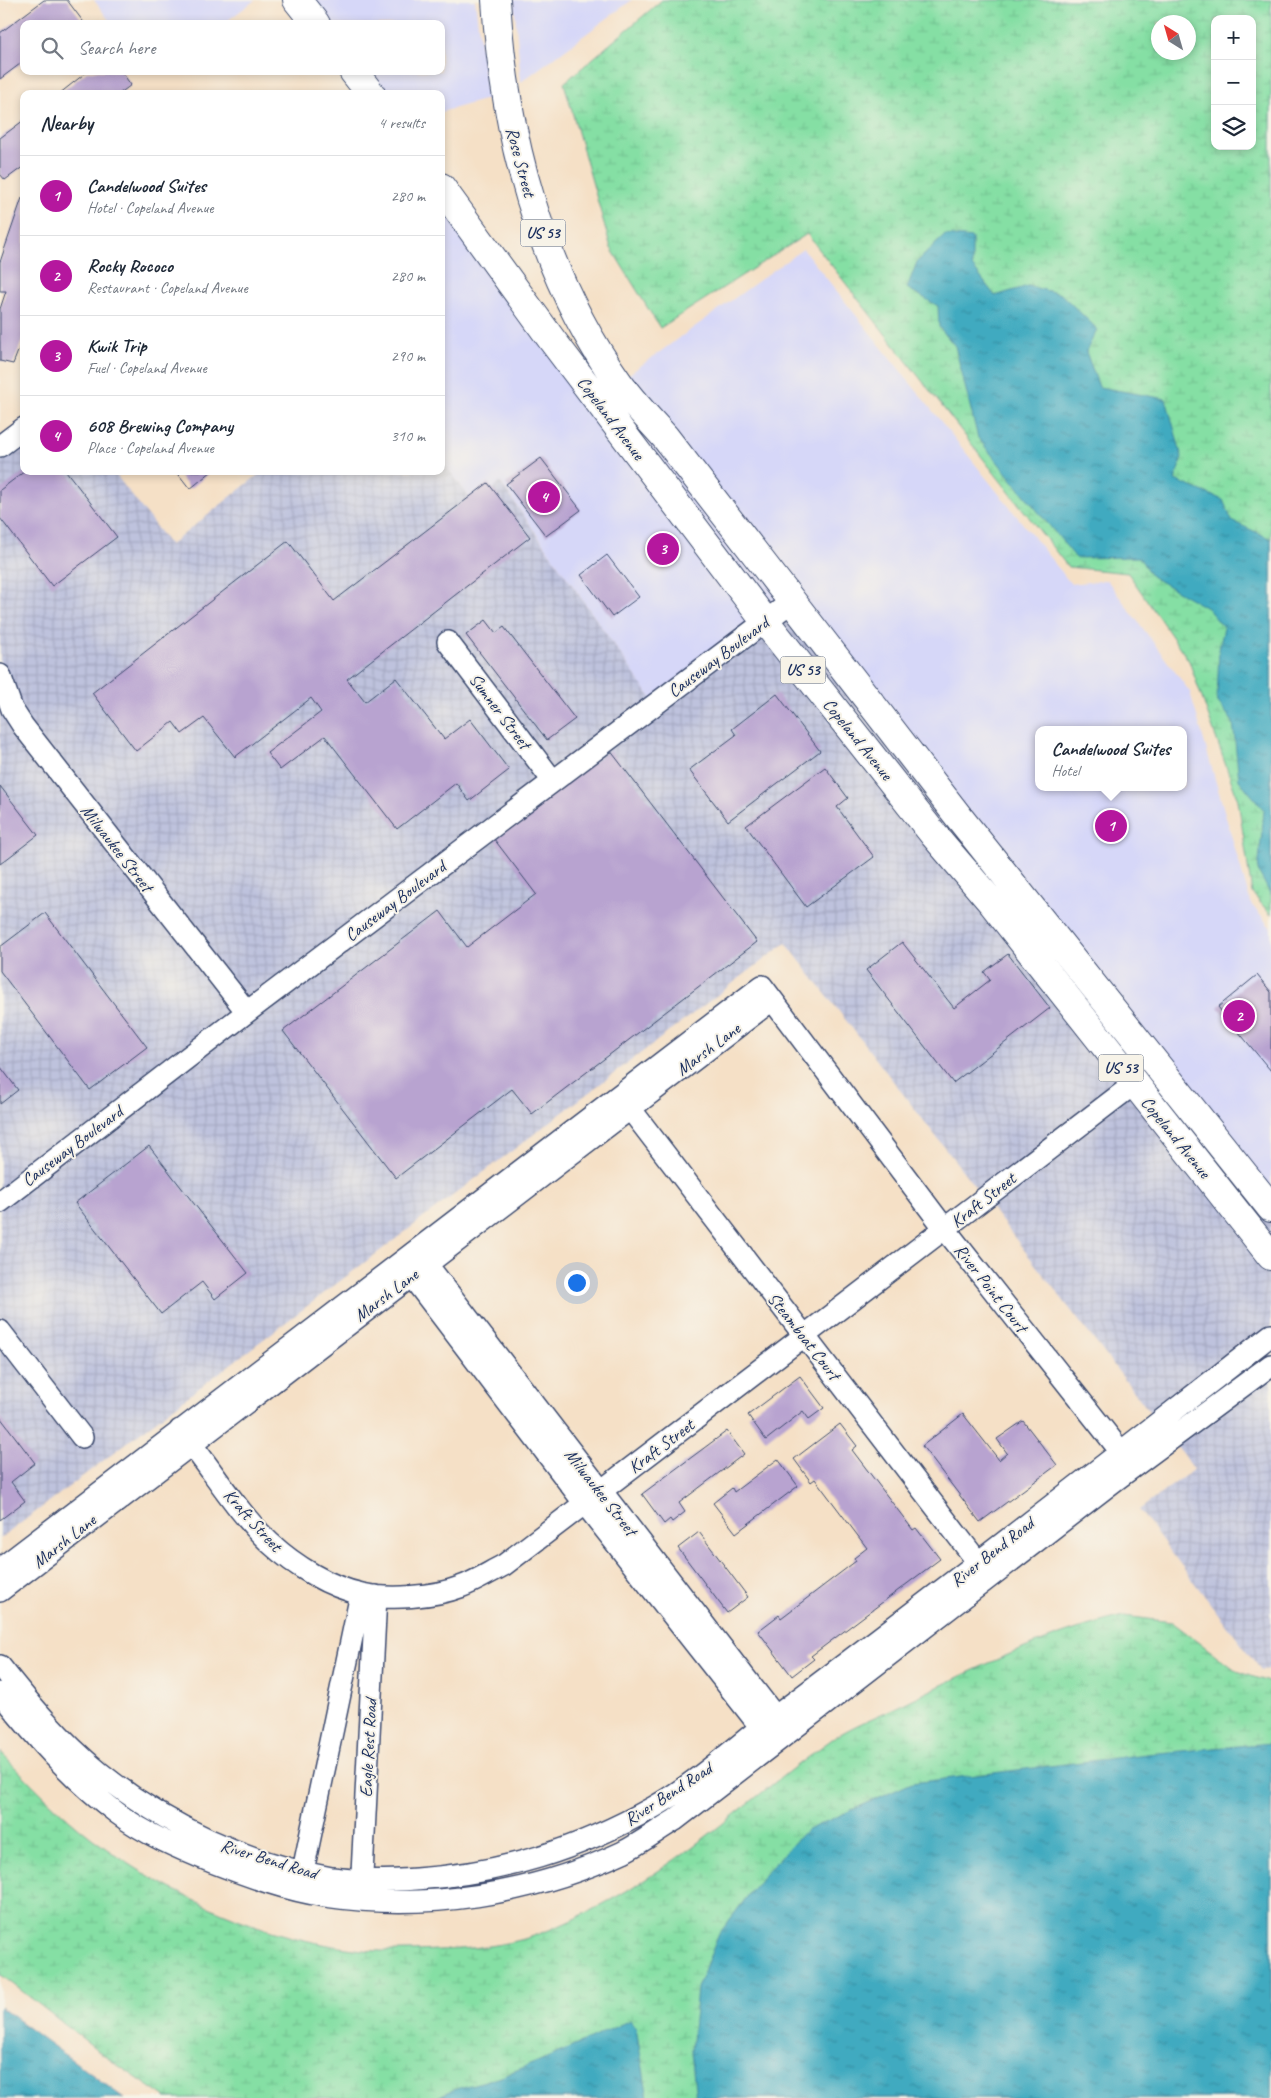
<!DOCTYPE html>
<html lang="en">
<head>
<meta charset="utf-8">
<style>
	:root { --surface:#fff; --page:#f6f6f7; --text:#1f2937; --muted:#747a83; --line:#e0e1e3; --accent:#b5179e }
	body { margin:0; font-family:Caveat,sans-serif; background:var(--page); color:var(--text) }
	.controls { position:absolute; right:15px; top:15px; display:grid; overflow:hidden; border-radius:10px; box-shadow:0 2px 8px #0003 }
	.controls button { width:45px; height:45px; display:grid; place-items:center; padding:0; border:0; border-bottom:1px solid var(--line); background:var(--surface); color:var(--text); font:25px sans-serif }
	.compass { position:absolute; left:1151px; top:15px; width:45px; height:45px; border-radius:50%; background:var(--surface); box-shadow:0 2px 8px #0003; rotate:323deg }
	.you { position:absolute; left:576px; top:1282px; width:18px; height:18px; margin:-12px; border:4px solid #fff; border-radius:50%; background:#1a73e8; box-shadow:0 0 0 8px #1a73e833 }
	.badge { display:grid; place-items:center; width:32px; height:32px; border-radius:50%; background:var(--accent); color:#fff; font-size:16px; font-weight:700 }
	.pin { position:absolute; translate:-50% -50%; border:2px solid #fff; box-shadow:0 1px 5px #0006 }
	.popup { position:absolute; left:1035px; top:726px; width:152px; height:65px; box-sizing:border-box; display:grid; place-content:center; border-radius:10px; background:var(--surface); filter:drop-shadow(0 1px 4px #0005); font-size:16px; white-space:nowrap; color:var(--muted) }
	.popup b { font-size:19px; color:var(--text) }
	.popup::after { content:''; position:absolute; left:50%; top:100%; margin-left:-10px; border:10px solid transparent; border-top-color:var(--surface) }
	.list { margin:0; padding:0; list-style:none }
	h2 { display:flex; justify-content:space-between; align-items:center; height:65px; margin:0; padding:0 20px; font-size:21px }
	h2 small { font-size:16px; font-weight:400; color:var(--muted) }
	.list li { display:grid; grid-template-columns:32px 1fr auto; gap:15px; align-items:center; box-sizing:border-box; height:80px; padding:0 20px; border-top:1px solid var(--line) }
	.list b { display:block; font-size:19px; white-space:nowrap }
	.list p { margin:0; font-size:16px; white-space:nowrap; color:var(--muted) }
	.list em { font-size:16px; font-style:normal; color:var(--muted) }
	.icon { flex:none; width:28px; height:28px; fill:none; stroke:currentColor; stroke-width:2; stroke-linecap:round; stroke-linejoin:round }
	.map { position:relative; flex:none; width:1271px; height:2098px; overflow:hidden }
	.search { position:absolute; background:var(--surface); box-shadow:0 2px 8px #0003; left:20px; top:20px; width:425px; height:55px; display:flex; align-items:center; gap:12px; box-sizing:border-box; padding:0 18px; border-radius:10px; color:var(--muted); font-size:19px }
	.panel { position:absolute; background:var(--surface); box-shadow:0 2px 8px #0003; left:20px; top:90px; width:425px; height:385px; border-radius:10px }
	.map>svg:first-child { display:block }
	.built { fill:#d6d7f8; fill-rule:evenodd }
	.industrial { fill:url(#industrial-grid) }
	.wetland { fill:url(#wetland-marsh); stroke:#508781; fill-rule:evenodd }
	.water { fill:url(#water-ripples); stroke:#2e6c8f }
	.building { fill:#b8a3d0 }
	.lines { fill:none; stroke-linecap:round; stroke-linejoin:round }
	.minor-casing { stroke:#3c4a6e; stroke-width:24 }
	.highway-casing { stroke:#3c4a6e; stroke-width:30 }
	.minor { stroke:#fff; stroke-width:21 }
	.highway { stroke:#fff; stroke-width:28 }
	.labels { text-anchor:middle; dominant-baseline:central; stroke-width:4; stroke-linejoin:round; paint-order:stroke }
	.shield { fill:#f7f3e8; stroke:#5d6a87; stroke-width:1 }
	.shield-label { font-size:16px; font-weight:bold; fill:#1b2f5e }
	.street-label { font-size:18px; fill:#1b2f5e; stroke:#f7f3e8 }
</style>
</head>
<body>
<div class="map">
<svg width="1271" height="2098" viewBox="0 0 1271 2098">
	<defs>
		<pattern id="industrial-grid" width="8" height="8" patternUnits="userSpaceOnUse" patternTransform="scale(1.25)"><rect width="8" height="8" fill="#bec2dd"/><path d="M0 4h8M4 0v8" fill="none" stroke="#a3a7c0"/></pattern>
		<pattern id="wetland-marsh" width="20" height="14" patternUnits="userSpaceOnUse" patternTransform="scale(1.25)"><rect width="20" height="14" fill="#85dfa4"/><path d="M1 5h8M5 5V1M11 12h8M15 12V8" fill="none" stroke="#72c090"/></pattern>
		<pattern id="water-ripples" width="26" height="14" patternUnits="userSpaceOnUse" patternTransform="scale(1.25)"><rect width="26" height="14" fill="#40aac0"/><path d="M2 4q2-2 4 0t4 0M15 11q2-2 4 0t4 0" fill="none" stroke="#358b9f"/></pattern>
	</defs>
	<rect width="100%" height="100%" fill="#f7f3e8"/>
	<filter id="ink" filterUnits="userSpaceOnUse"><feTurbulence type="fractalNoise" baseFrequency=".02" numOctaves="2"/><feDisplacementMap in="SourceGraphic" scale="10" xChannelSelector="R" yChannelSelector="G"/><feConvolveMatrix kernelMatrix="1 2 1 2 8 2 1 2 1" color-interpolation-filters="sRGB"/></filter>
	<filter id="wash" filterUnits="userSpaceOnUse"><feTurbulence type="fractalNoise" baseFrequency=".0096" numOctaves="4" result="noise"/><feDisplacementMap in="SourceGraphic" scale="20" xChannelSelector="R" yChannelSelector="G"/><feGaussianBlur stdDeviation="1.12" result="paint"/><feColorMatrix in="noise" values="0 0 0 0 0 0 0 0 0 0 0 0 0 0 0 0 0 1.4 0 .05"/><feComposite in="paint" operator="in"/></filter>
	<g filter="url(#wash)">
		<rect width="100%" height="100%" fill="#f5e0c6"/>
		<path class="built" d="M 94,0 L 255,0 L 223,24 L 112,24 Z
			M 297,0 L 475,0 L 487,99 L 441,112 L 441,94 L 371,94 L 353,71 L 441,71 L 441,24 L 316,24 Z
			M 514,0 L 632,0 L 521,82 Z
			M 441,187 L 593,400 L 803,249 L 1071,584 L 1107,580 L 1190,692 L 1251,904 L 1271,928 L 1271,1223 L 1122,1034 L 655,704 L 501,483 L 475,505 L 441,459 ZM 1038,730 L 1184,730 L 1184,787 L 1038,787 Z"/>
		<path class="industrial" d="M 24,428 L 24,471 L 113,471 L 170,545 L 263,471 L 441,471 L 441,459 L 475,505 L 500,482 L 655,704 L 791,602 L 1122,1034 L 1271,1223 L 1271,1669 L 1261,1670 L 1139,1510 L 1194,1469 L 786,943 L 0,1539 L 0,446 Z"/>
		<path class="wetland" d="M 662,0 L 1271,0 L 1271,915 L 1252,893 L 1238,800 L 1189,661 L 1128,573 L 1068,567 L 807,234 L 660,328 L 611,248 L 564,83 ZM 1215,19 L 1252,19 L 1252,146 L 1215,146 ZM 1158,22 L 1188,22 L 1188,52 L 1158,52 Z
			M 1124,1616 L 1172,1622 L 1237,1671 L 1271,1683 L 1271,2098 L 166,2098 L 109,2059 L 0,1974 L 0,1752 C 30,1782 59,1813 93,1839 C 170,1896 266,1940 362,1950 C 388,1952 413,1951 439,1950 C 470,1949 503,1946 533,1936 C 557,1928 581,1916 603,1904 C 686,1861 755,1794 831,1740 C 853,1725 881,1715 905,1703 C 976,1668 1047,1634 1124,1616 Z"/>
		<path class="water" d="M 945,235 L 972,238 L 972,266 L 995,296 L 1028,286 L 1061,294 L 1097,329 L 1086,352 L 1099,387 L 1166,399 L 1182,457 L 1175,480 L 1223,500 L 1232,521 L 1271,539 L 1271,895 L 1258,871 L 1264,810 L 1239,780 L 1233,722 L 1217,701 L 1219,649 L 1224,628 L 1207,608 L 1151,576 L 1139,557 L 1076,558 L 978,438 L 955,346 L 939,327 L 938,306 L 907,288 L 917,262 Z
			M 1271,1743 L 1271,2098 L 696,2098 L 691,2051 L 697,1988 L 719,1934 L 762,1877 L 805,1831 L 912,1783 L 1147,1754 Z
			M 0,2007 L 124,2098 L 0,2098 Z
			M 630,2020 L 636,2028 L 648,2098 L 436,2098 C 459,2085 477,2085 501,2076 C 545,2060 588,2040 630,2020 Z"/>
		<g id="blocks">
			<path class="building" d="M 44,0 L 67,0 L 85,24 L 24,24 L 24,61 L 0,79 L 0,33 Z
				M 88,71 L 121,71 L 131,85 L 119,94 L 59,94 Z
				M 24,120 L 24,166 L 5,180 L 0,174 L 0,138 Z
				M 22,198 L 24,198 L 24,336 L 13,364 L 0,361 L 0,309 L 6,291 L 0,291 L 0,262 Z
				M 541,458 L 581,510 L 546,536 L 506,484 Z
				M 25,471 L 66,471 L 117,537 L 52,586 L 0,518 L 0,490 Z
				M 176,471 L 212,471 L 190,489 Z
				M 488,483 L 530,537 L 347,679 L 365,702 L 396,678 L 444,739 L 470,719 L 509,770 L 469,801 L 456,783 L 397,829 L 325,736 L 280,770 L 267,753 L 321,712 L 311,698 L 235,757 L 204,718 L 182,734 L 173,722 L 136,751 L 92,693 L 288,541 L 334,601 Z
				M 607,555 L 639,597 L 612,617 L 581,575 Z
				M 486,620 L 496,633 L 504,627 L 575,719 L 547,740 L 466,635 Z
				M 777,694 L 820,751 L 728,821 L 689,770 L 736,735 L 732,729 Z
				M 610,750 L 757,942 L 532,1114 L 512,1089 L 396,1178 L 283,1031 L 440,911 L 467,947 L 536,894 L 494,839 Z
				M 825,767 L 848,798 L 837,807 L 874,857 L 806,907 L 746,826 Z
				M 0,786 L 38,835 L 0,864 Z
				M 45,913 L 147,1047 L 90,1090 L 0,971 L 0,947 Z
				M 902,942 L 954,1008 L 990,980 L 984,972 L 1008,954 L 1050,1008 L 953,1083 L 866,970 Z
				M 1257,975 L 1271,992 L 1271,1071 L 1218,1007 Z
				M 0,1066 L 18,1090 L 0,1104 Z
				M 149,1146 L 248,1273 L 215,1299 L 202,1282 L 161,1314 L 75,1203 Z
				M 800,1376 L 824,1408 L 809,1419 L 803,1411 L 766,1440 L 748,1415 Z
				M 963,1414 L 999,1460 L 1007,1453 L 997,1439 L 1023,1421 L 1057,1465 L 980,1522 L 922,1446 Z
				M 0,1417 L 35,1463 L 11,1482 L 25,1501 L 0,1520 Z
				M 840,1424 L 857,1446 L 852,1450 L 913,1530 L 916,1528 L 940,1559 L 811,1656 L 814,1659 L 792,1676 L 758,1631 L 779,1615 L 781,1618 L 856,1561 L 854,1558 L 867,1548 L 815,1479 L 811,1482 L 794,1459 Z
				M 727,1431 L 744,1454 L 679,1503 L 685,1512 L 672,1522 L 670,1519 L 664,1524 L 642,1494 Z
				M 778,1459 L 798,1486 L 736,1533 L 713,1503 L 732,1488 L 734,1492 Z
				M 699,1532 L 748,1597 L 727,1613 L 678,1548 Z"/>
		</g>
	</g>
	<g filter="url(#ink)">
		<use href="#blocks" fill-opacity="0" stroke="#3c4a6e" stroke-width="1"/>
		<g class="lines">
			<defs>
				<path id="minor" d="M 0,446 L 24,428
					M 448,642 L 553,781
					M 0,675 L 12,709 L 23,726 L 247,1012
					M 622,1098 L 987,1574
					M 0,1202 L 247,1012 L 791,602
					M 418,1253 L 784,1728
					M 403,1265 L 585,1504 L 770,1739
					M 0,1331 L 82,1437
					M 180,1430 C 211,1467 235,1510 270,1543 C 295,1566 329,1587 362,1594 C 389,1600 434,1597 460,1587 C 475,1582 490,1572 504,1565 L 1134,1084
					M 0,1569 L 762,986 L 945,1229 L 1133,1467
					M 0,1591 L 772,1000
					M 0,1666 C 30,1704 61,1741 99,1772 C 165,1825 248,1864 332,1878 C 360,1882 388,1881 416,1879 C 504,1873 577,1850 654,1807 C 691,1786 730,1752 764,1725 C 802,1696 841,1667 879,1638 C 1011,1538 1141,1436 1271,1335
					M 0,1693 C 35,1737 72,1779 117,1813 C 145,1834 180,1849 212,1862 C 248,1876 286,1890 325,1896 C 425,1911 531,1895 623,1852 C 641,1843 658,1830 675,1820 L 1113,1482 L 1271,1365
					M 300,1885 L 361,1594
					M 361,1894 L 376,1596"/>
				<path id="highway" d="M 297,0 L 316,24
					M 496,0 C 504,133 540,272 618,382 C 632,402 649,419 665,437 L 958,816 L 1271,1208
					M 353,71 L 371,94
					M 441,187 L 552,340 L 765,621 L 934,835 L 993,904 L 1271,1256"/>
			</defs>
			<use href="#minor" class="minor-casing"/>
			<use href="#highway" class="highway-casing"/>
			<use href="#minor" class="minor"/>
			<use href="#highway" class="highway"/>
		</g>
	</g>
	<g class="labels">
		<g class="shield">
			<rect x="520.5" y="219.5" width="45" height="27" rx="4"/>
			<rect x="780.5" y="656.5" width="45" height="27" rx="4"/>
			<rect x="1098.5" y="1054.5" width="45" height="27" rx="4"/>
		</g>
		<g class="shield-label">
			<text x="543" y="233">US 53</text>
			<text x="803" y="670">US 53</text>
			<text x="1121" y="1068">US 53</text>
		</g>
		<g class="street-label">
			<text transform="translate(521 162) rotate(75)">Rose Street</text>
			<text transform="translate(611 418) rotate(53)">Copeland Avenue</text>
			<text transform="translate(718 657) rotate(-37)">Causeway Boulevard</text>
			<text transform="translate(500 711) rotate(53)">Sumner Street</text>
			<text transform="translate(858 739) rotate(51)">Copeland Avenue</text>
			<text transform="translate(117 848) rotate(52)">Milwaukee Street</text>
			<text transform="translate(395 901) rotate(-37)">Causeway Boulevard</text>
			<text transform="translate(708 1049) rotate(-37)">Marsh Lane</text>
			<text transform="translate(1176 1137) rotate(51)">Copeland Avenue</text>
			<text transform="translate(72 1146) rotate(-37)">Causeway Boulevard</text>
			<text transform="translate(983 1200) rotate(-38)">Kraft Street</text>
			<text transform="translate(991 1288) rotate(52)">River Point Court</text>
			<text transform="translate(386 1295) rotate(-37)">Marsh Lane</text>
			<text transform="translate(804 1336) rotate(52)">Steamboat Court</text>
			<text transform="translate(661 1446) rotate(-37)">Kraft Street</text>
			<text transform="translate(601 1492) rotate(52)">Milwaukee Street</text>
			<text transform="translate(253 1520) rotate(48)">Kraft Street</text>
			<text transform="translate(64 1541) rotate(-38)">Marsh Lane</text>
			<text transform="translate(992 1552) rotate(-38)">River Bend Road</text>
			<text transform="translate(368 1748) rotate(-87)">Eagle Rest Road</text>
			<text transform="translate(668 1794) rotate(-33)">River Bend Road</text>
			<text transform="translate(269 1859) rotate(17)">River Bend Road</text>
		</g>
	</g>
</svg>
<div class="controls">
<button>+</button>
<button>−</button>
<button><svg class="icon" aria-label="layers" viewBox="0 0 24 24"><path d="M12 4l9 5-9 5-9-5zM3 14l9 5 9-5"/></svg></button>
</div>
<svg class="compass" viewBox="-18 -18 36 36"><path d="M0-13l5 13h-10z" fill="#e53935"/><path d="M0 13l5-13h-10z" fill="#747a83"/></svg>
<div class="you"></div>
<div class="pin badge" style="left:1111px;top:826px">1</div>
<div class="popup"><b>Candelwood Suites</b>Hotel</div>
<div class="pin badge" style="left:1239px;top:1016px">2</div>
<div class="pin badge" style="left:663px;top:549px">3</div>
<div class="pin badge" style="left:544px;top:497px">4</div>
<div class="search"><svg class="icon" aria-label="search" viewBox="0 0 24 24"><circle cx="10" cy="10" r="6"/><path d="M15 15l6 6"/></svg>Search here</div>
<section class="panel">
<h2>Nearby<small>4 results</small></h2>
<ul class="list">
<li><span class="badge">1</span><div><b>Candelwood Suites</b><p>Hotel · Copeland Avenue</p></div><em>280 m</em></li>
<li><span class="badge">2</span><div><b>Rocky Rococo</b><p>Restaurant · Copeland Avenue</p></div><em>280 m</em></li>
<li><span class="badge">3</span><div><b>Kwik Trip</b><p>Fuel · Copeland Avenue</p></div><em>290 m</em></li>
<li><span class="badge">4</span><div><b>608 Brewing Company</b><p>Place · Copeland Avenue</p></div><em>310 m</em></li>
</ul>
</section>
</div>
</body>
</html>
